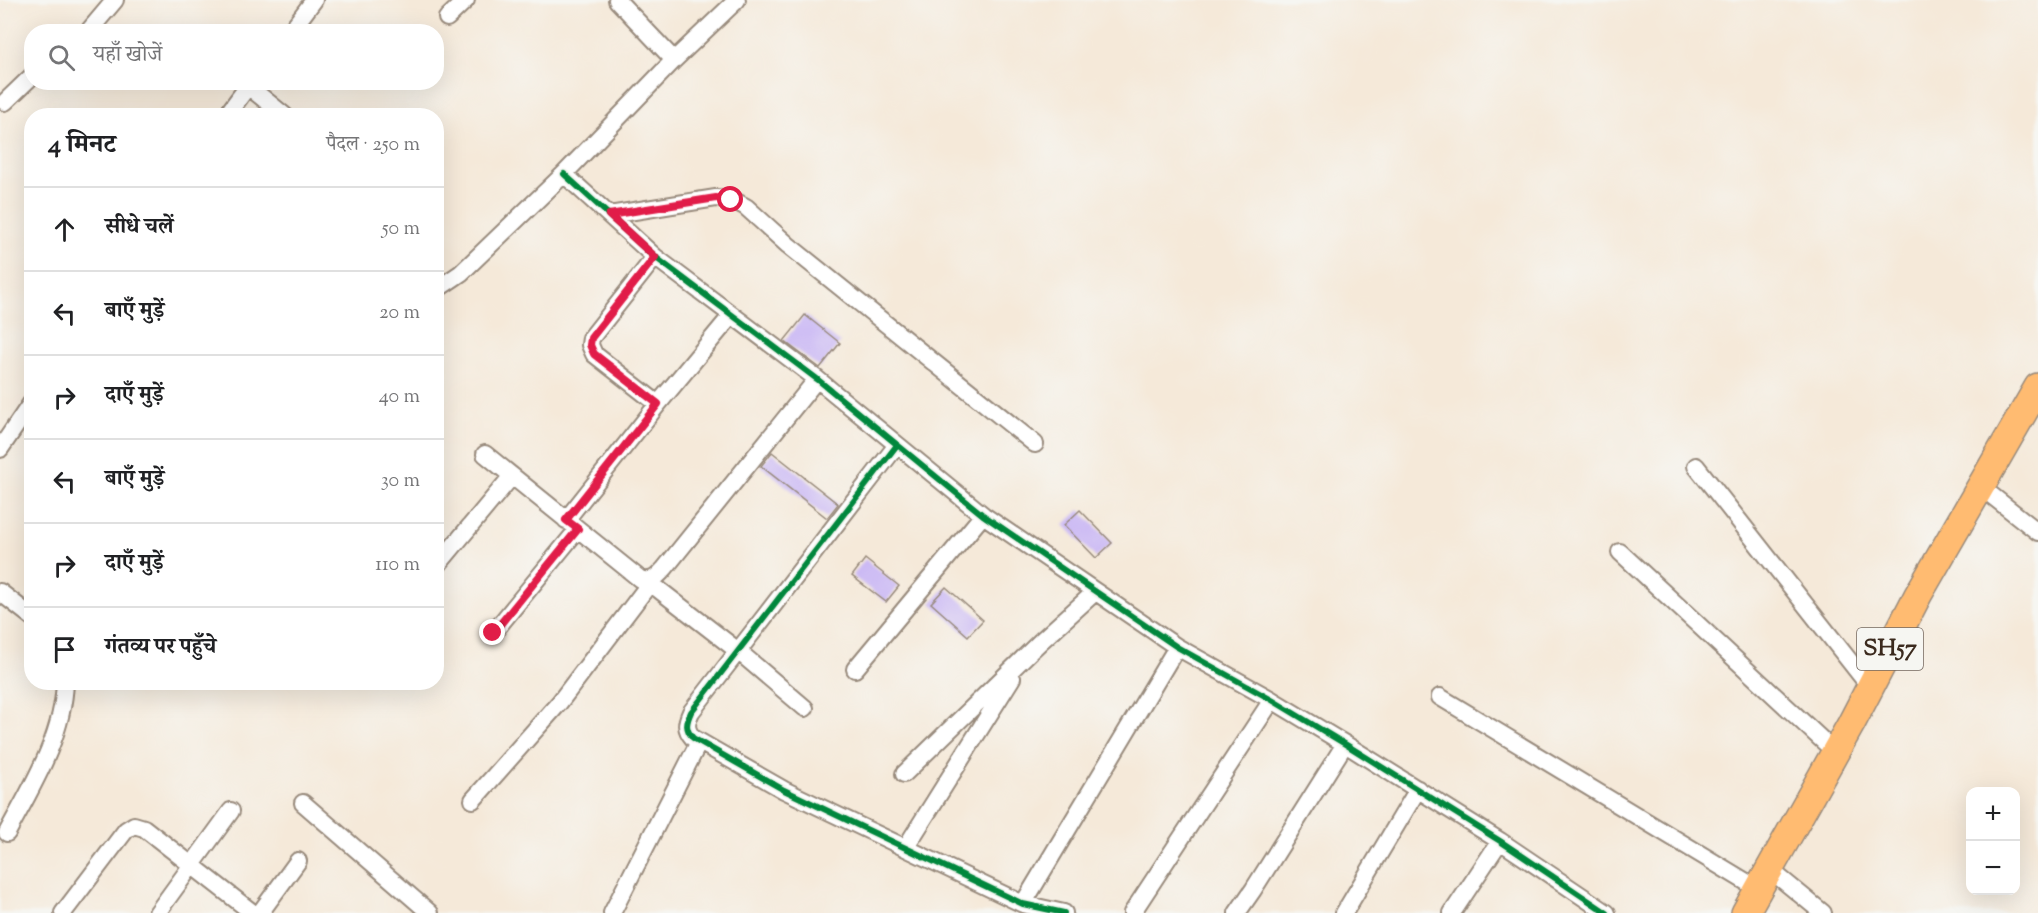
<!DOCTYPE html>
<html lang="hi">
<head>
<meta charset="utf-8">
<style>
	:root { --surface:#fff; --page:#f6f6f6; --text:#202124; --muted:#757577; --line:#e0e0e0 }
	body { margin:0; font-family:"Sorts Mill Goudy","Noto Serif Devanagari",serif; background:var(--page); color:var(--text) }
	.controls { position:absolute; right:18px; bottom:18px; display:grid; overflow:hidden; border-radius:12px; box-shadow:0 6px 24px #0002 }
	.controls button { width:54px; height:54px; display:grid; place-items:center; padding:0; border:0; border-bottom:2px solid var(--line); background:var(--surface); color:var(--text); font:30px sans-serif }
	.stop { position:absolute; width:18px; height:18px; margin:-14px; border:4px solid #e11d48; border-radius:50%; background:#fff }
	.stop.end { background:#e11d48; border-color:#fff; box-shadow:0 2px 6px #0008 }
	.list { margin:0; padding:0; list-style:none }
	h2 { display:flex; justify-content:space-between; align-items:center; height:78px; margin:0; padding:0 24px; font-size:26px }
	h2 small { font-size:20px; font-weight:400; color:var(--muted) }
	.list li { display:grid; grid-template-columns:39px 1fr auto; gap:18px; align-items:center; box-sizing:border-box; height:84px; padding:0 24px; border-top:2px solid var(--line) }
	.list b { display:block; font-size:22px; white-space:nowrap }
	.list em { font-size:20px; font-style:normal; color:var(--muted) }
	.icon { flex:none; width:33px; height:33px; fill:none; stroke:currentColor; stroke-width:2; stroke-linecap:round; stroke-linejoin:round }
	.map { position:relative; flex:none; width:2038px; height:913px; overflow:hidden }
	.search { position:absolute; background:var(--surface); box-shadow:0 6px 24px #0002; left:24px; top:24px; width:420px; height:66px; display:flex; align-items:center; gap:15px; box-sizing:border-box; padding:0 21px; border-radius:24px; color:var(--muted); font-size:22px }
	.panel { position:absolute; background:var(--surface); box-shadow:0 6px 24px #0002; left:24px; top:108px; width:420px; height:582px; border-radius:24px }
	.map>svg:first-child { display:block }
	.building { fill:#cab8f4 }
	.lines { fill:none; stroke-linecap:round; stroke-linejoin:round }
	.minor-casing { stroke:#988a7c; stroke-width:20 }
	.primary-casing { stroke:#988a7c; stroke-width:30 }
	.minor { stroke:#fff; stroke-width:16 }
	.primary { stroke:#ffbb71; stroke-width:27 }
	.cycleway-casing { stroke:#f6f6f2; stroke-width:10 }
	.cycleway { stroke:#00873e; stroke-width:6 }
	.route { stroke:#e11d48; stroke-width:8 }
	.labels { text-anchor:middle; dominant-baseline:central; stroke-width:6; stroke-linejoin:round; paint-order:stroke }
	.shield { fill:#f6f6f2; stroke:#73675e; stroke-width:1.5 }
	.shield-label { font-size:24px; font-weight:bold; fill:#3b2a1e }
</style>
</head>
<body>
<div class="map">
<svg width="2038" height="913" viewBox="0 0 2038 913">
	<rect width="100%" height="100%" fill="#f6f6f2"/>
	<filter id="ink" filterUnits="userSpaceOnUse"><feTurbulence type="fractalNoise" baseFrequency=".0167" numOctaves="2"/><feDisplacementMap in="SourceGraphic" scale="12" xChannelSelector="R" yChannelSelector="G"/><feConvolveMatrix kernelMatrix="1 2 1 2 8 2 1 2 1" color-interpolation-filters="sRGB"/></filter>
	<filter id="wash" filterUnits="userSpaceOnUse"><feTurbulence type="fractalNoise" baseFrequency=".008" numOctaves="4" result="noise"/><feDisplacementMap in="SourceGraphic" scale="24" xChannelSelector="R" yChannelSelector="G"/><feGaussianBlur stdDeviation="1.35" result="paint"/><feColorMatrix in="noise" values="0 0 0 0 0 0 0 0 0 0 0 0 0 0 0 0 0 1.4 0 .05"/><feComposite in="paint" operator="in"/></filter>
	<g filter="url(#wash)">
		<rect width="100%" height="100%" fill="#f5e9d9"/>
		<g id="blocks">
			<path class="building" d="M 805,315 L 840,343 L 820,368 L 784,341 Z
				M 772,452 L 838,504 L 827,518 L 761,466 Z
				M 1080,510 L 1112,543 L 1096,558 L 1064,525 Z
				M 865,559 L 899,586 L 886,602 L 852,576 Z
				M 946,587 L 983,620 L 968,636 L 931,603 Z"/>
		</g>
	</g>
	<g filter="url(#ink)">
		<use href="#blocks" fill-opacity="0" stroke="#988a7c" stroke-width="1.5"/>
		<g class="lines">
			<defs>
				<path id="minor" d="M 617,0 L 674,60
					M 447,18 L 466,0
					M 88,32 L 115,0
					M 290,32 L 314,0
					M 248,86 L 285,116
					M 5,102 L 32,76
					M 226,116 L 251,82
					M 564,174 L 655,257 L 817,379 L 983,515 L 1177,647 L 1272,700 L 1345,744 L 1500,841 L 1607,913
					M 609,215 L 716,198 L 731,199 L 746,207 L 788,245 L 1035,444
					M 655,257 L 591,338 L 590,345 L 594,354 L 658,404
					M 436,290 L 461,273 L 564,174 L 674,60 L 737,0
					M 897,445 L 691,712 C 686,723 685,729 693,738 L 784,790 L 1023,904 L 1064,913
					M 0,449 L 32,402
					M 485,454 L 640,579 C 652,583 657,577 665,568 L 817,379
					M 1696,466 L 1870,687
					M 1981,487 L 2038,532
					M 566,520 L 658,404 L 731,316
					M 1620,552 L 1835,752
					M 436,567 L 512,476
					M 649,582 L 738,651 L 805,708
					M 0,592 L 32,617
					M 493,633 L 578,529
					M 855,669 L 983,515
					M 1440,697 L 1758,889
					M 904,774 L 1041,641 L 1095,592
					M 473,800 L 559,703 L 650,583
					M 303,803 L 430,913
					M 7,833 C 32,786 63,737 65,682
					M 906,847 L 1012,678
					M 1779,877 L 1823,913
					M 1023,904 L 1177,647
					M 63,913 L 126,830 L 134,825 L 144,828 L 253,913
					M 157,913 L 231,811
					M 260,913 L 298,861
					M 612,913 L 699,742
					M 1132,913 L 1272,700
					M 1237,913 L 1253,890 L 1345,744
					M 1344,913 L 1418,789
					M 1452,913 L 1500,841"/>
				<path id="primary" d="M 1745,913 L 1851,724 L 1918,595 L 2038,387"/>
			</defs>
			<use href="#minor" class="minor-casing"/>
			<use href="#primary" class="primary-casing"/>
			<use href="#minor" class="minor"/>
			<use href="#primary" class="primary"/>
			<defs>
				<path id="cycleway" d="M 564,174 L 655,257 L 817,379 L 983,515 L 1177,647 L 1272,700 L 1345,744 L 1500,841 L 1607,913
					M 897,445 L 691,712 C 686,723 685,729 693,738 L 784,790 L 1023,904 L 1064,913"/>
			</defs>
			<use href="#cycleway" class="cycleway-casing"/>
			<use href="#cycleway" class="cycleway"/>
		</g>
	</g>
	<g class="lines" filter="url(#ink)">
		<path class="route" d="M 493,633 L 578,529 L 566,520 L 658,404 L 594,354 L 590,345 L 591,338 L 655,257 L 609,215 L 716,198 L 731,200"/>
	</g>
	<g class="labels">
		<rect class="shield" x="1857" y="628" width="66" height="42" rx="4.5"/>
		<g class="shield-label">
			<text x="1890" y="649">SH57</text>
		</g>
	</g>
</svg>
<div class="controls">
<button>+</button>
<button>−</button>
</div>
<div class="stop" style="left:731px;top:200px"></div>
<div class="stop end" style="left:493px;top:633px"></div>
<div class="search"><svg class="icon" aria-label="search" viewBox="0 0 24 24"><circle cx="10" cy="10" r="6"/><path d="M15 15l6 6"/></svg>यहाँ खोजें</div>
<section class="panel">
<h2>4 मिनट<small>पैदल · 250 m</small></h2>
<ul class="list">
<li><svg class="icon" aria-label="ahead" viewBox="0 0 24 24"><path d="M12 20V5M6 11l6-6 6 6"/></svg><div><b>सीधे चलें</b></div><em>50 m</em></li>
<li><svg class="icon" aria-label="left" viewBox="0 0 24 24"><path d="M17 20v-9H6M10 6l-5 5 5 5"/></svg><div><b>बाएँ मुड़ें</b></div><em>20 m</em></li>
<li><svg class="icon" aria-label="right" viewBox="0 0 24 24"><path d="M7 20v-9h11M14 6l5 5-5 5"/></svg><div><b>दाएँ मुड़ें</b></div><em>40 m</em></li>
<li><svg class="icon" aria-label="left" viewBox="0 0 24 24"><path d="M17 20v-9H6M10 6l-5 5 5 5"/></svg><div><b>बाएँ मुड़ें</b></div><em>30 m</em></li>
<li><svg class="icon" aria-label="right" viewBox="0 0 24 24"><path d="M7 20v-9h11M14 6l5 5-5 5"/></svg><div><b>दाएँ मुड़ें</b></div><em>110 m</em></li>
<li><svg class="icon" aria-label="arrive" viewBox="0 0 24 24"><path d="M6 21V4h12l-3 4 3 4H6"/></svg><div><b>गंतव्य पर पहुँचे</b></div></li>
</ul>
</section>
</div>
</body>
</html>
